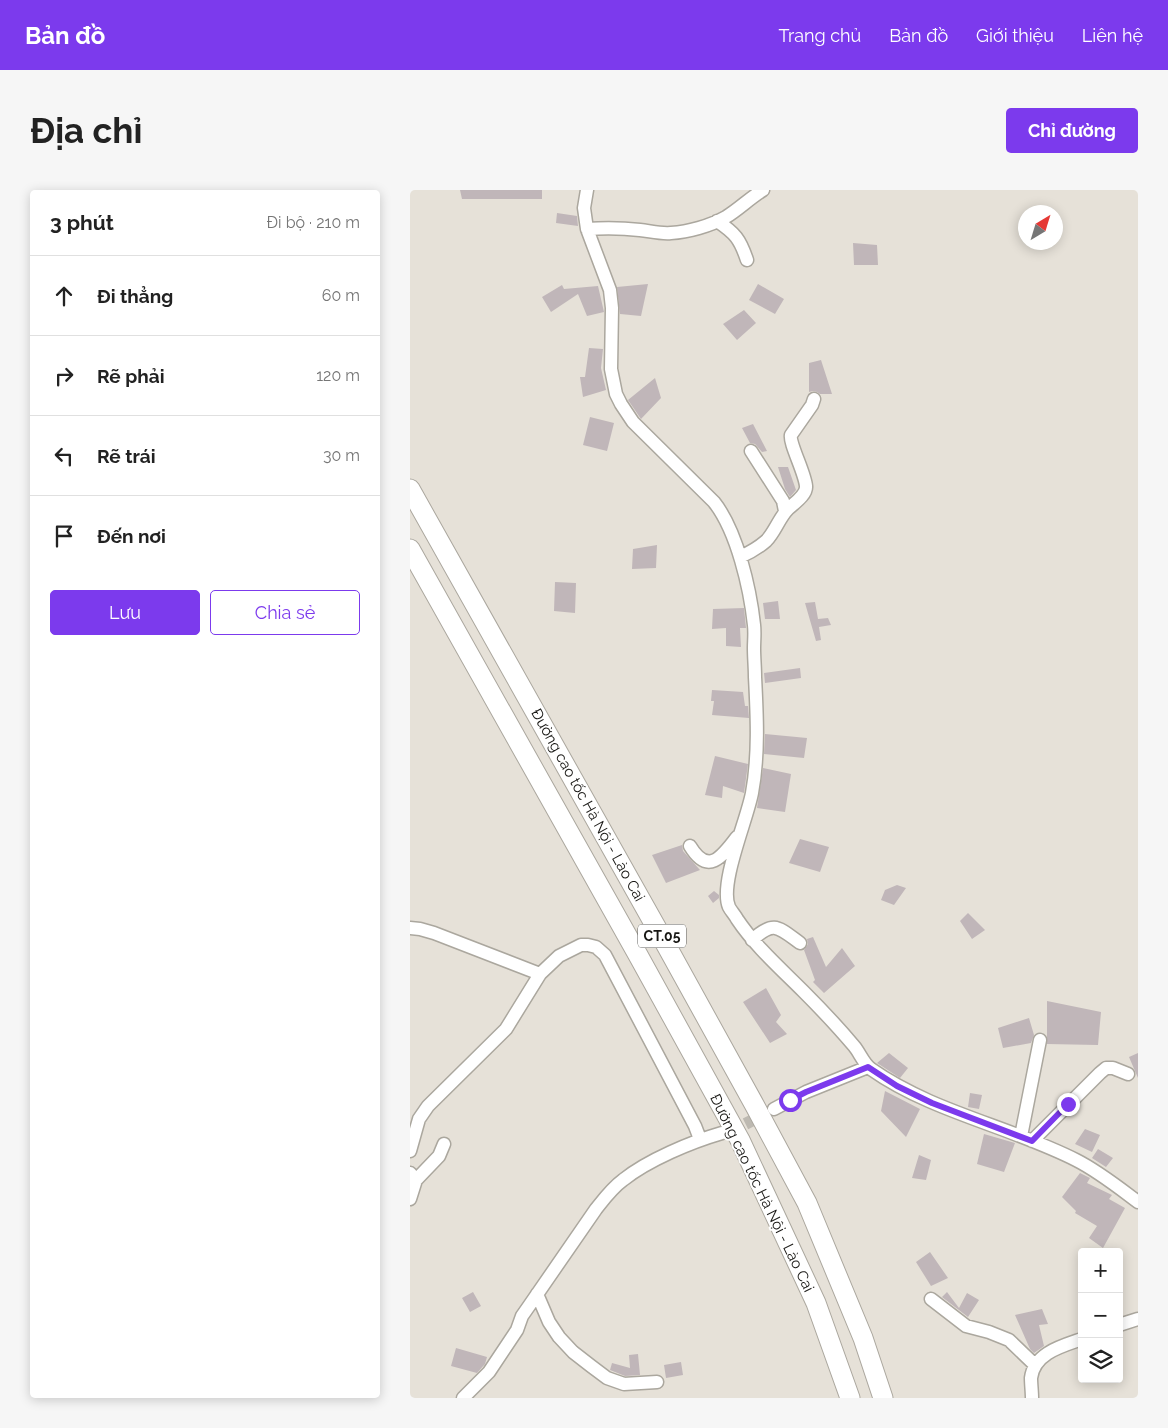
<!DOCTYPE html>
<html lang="vi">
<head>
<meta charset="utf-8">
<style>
	:root { --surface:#fff; --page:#f6f6f6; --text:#222; --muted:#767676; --line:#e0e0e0; --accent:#7c3aed }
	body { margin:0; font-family:Raleway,sans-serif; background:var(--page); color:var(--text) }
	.controls { position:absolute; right:15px; bottom:15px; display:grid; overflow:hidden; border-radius:5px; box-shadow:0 2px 12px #0003 }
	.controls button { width:45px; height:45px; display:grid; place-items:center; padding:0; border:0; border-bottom:1px solid var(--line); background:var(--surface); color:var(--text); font:25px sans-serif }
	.compass { position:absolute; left:608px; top:15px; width:45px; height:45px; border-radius:50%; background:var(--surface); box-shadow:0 2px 12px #0003; rotate:38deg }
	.stop { position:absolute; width:15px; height:15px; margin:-11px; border:4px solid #7c3aed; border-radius:50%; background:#fff }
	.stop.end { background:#7c3aed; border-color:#fff; box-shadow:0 1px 5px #0008 }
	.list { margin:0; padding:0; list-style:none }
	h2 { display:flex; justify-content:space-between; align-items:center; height:65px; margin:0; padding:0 20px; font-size:21px }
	h2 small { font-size:16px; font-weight:400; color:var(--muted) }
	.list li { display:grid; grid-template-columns:32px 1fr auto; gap:15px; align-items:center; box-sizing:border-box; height:80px; padding:0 20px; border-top:1px solid var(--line) }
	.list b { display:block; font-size:19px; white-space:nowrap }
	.list em { font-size:16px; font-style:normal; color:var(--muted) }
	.actions { display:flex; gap:10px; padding:15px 20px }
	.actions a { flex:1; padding:11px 0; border:1px solid var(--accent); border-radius:5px; text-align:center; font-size:18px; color:var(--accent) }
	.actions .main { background:var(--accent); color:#fff }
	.icon { flex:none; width:28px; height:28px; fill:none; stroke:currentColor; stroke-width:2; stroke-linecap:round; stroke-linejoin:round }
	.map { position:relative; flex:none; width:728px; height:1208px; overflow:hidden; border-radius:5px }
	header { display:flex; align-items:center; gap:30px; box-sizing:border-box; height:70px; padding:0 25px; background:var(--accent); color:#fff }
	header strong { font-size:24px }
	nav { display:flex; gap:28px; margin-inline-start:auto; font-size:18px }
	.intro { display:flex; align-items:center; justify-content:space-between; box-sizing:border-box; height:120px; padding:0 30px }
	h1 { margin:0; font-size:35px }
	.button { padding:12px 22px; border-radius:5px; background:var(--accent); color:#fff; font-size:18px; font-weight:700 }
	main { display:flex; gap:30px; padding:0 30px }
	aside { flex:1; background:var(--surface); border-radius:5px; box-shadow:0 2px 12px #0003 }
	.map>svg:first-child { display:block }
	.building { fill:#c0b6b9 }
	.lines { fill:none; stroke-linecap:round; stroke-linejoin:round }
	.minor-tunnel { stroke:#bdb9b1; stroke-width:12; stroke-dasharray:12 6; stroke-linecap:butt }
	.minor-casing { stroke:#aba79e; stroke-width:15 }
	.highway-casing { stroke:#aba79e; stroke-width:21 }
	.minor { stroke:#fff; stroke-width:12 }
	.highway { stroke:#fff; stroke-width:19 }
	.route { stroke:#7c3aed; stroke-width:6 }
	.labels { text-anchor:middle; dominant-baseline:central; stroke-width:4; stroke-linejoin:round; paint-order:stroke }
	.shield { fill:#fff; stroke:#5d5d5a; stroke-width:1 }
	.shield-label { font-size:14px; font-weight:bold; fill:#181714 }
	.street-label { font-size:15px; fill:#181714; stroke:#fff }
</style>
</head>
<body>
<header>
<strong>Bản đồ</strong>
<nav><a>Trang chủ</a><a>Bản đồ</a><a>Giới thiệu</a><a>Liên hệ</a></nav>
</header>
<div class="intro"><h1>Địa chỉ</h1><a class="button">Chỉ đường</a></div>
<main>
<aside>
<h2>3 phút<small>Đi bộ · 210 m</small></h2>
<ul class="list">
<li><svg class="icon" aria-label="ahead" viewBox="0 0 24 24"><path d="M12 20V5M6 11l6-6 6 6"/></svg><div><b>Đi thẳng</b></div><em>60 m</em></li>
<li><svg class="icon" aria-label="right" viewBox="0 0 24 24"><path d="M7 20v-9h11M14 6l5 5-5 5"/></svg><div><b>Rẽ phải</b></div><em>120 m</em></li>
<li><svg class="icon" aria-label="left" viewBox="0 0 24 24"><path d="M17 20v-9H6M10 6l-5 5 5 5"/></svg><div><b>Rẽ trái</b></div><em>30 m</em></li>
<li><svg class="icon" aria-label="arrive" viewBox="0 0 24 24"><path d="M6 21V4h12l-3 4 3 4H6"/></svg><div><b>Đến nơi</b></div></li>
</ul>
<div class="actions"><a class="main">Lưu</a><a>Chia sẻ</a></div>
</aside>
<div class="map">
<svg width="728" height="1208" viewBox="0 0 728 1208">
	<rect width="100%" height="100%" fill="#e6e1d8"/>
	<path class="building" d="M 50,0 L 132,0 L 132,9 L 52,9 Z
		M 147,23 L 167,26 L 168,36 L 146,33 Z
		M 443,53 L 467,55 L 468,75 L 444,75 Z
		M 238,94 L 231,126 L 210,124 L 207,97 Z
		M 348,94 L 374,109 L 365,124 L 339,110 Z
		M 152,95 L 154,99 L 188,96 L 194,122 L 177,126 L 168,104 L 141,122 L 132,107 Z
		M 334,120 L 346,133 L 327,150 L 313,134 Z
		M 179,158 L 193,159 L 191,178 L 196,200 L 173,207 L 170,187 L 175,187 Z
		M 411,170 L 422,204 L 410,204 L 407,202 L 403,201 L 399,202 L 399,173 Z
		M 245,188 L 251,208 L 231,229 L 218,210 Z
		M 180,227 L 204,233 L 197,261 L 173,255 Z
		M 343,234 L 357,261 L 352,262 L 345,254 L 340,253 L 332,238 Z
		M 368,277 L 378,277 L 386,300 L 380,307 L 375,299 Z
		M 247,355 L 246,378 L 222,379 L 223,359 Z
		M 145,392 L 166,393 L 165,423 L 144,421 Z
		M 368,411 L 370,429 L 355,429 L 353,413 Z
		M 405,412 L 408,429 L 418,428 L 421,435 L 409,437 L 411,450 L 406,451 L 395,413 Z
		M 334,418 L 336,438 L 330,438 L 331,457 L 316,456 L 316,438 L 302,439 L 303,419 Z
		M 390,478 L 391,488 L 355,493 L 354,483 Z
		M 302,500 L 333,502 L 335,516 L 338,516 L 339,528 L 302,525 L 304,511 L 301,511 Z
		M 355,544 L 397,548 L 394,568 L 354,564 Z
		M 305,566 L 338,574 L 334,603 L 313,596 L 312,608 L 295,605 Z
		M 353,578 L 381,584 L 375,622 L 347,618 Z
		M 390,649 L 419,657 L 410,682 L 379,673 Z
		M 272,655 L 273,661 L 290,680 L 256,693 L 242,665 Z
		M 487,695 L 496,698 L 484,715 L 471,710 L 475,700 Z
		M 304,701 L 309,705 L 309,708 L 303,713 L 298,706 Z
		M 558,723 L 575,740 L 562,749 L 550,731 Z
		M 403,747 L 416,777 L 432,758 L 445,776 L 414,803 L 403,792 L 405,790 L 394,760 L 398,754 L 397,749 Z
		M 356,798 L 371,825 L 366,832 L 377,844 L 360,853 L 333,812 Z
		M 637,811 L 691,822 L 688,855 L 637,854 Z
		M 619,828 L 624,845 L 621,853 L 593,858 L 588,838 Z
		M 479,863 L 498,878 L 490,888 L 467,873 Z
		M 728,863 L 728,888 L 719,867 Z
		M 475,901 L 510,919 L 496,947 L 471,921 Z
		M 560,903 L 572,905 L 569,919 L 558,917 Z
		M 675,939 L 690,945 L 682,962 L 665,954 Z
		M 574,944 L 605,953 L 594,982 L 567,974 Z
		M 688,959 L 703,968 L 696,977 L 682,968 Z
		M 509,965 L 521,970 L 516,990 L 502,988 Z
		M 670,983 L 680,988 L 677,993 L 702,1005 L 699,1009 L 715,1018 L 693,1058 L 679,1048 L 687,1036 L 665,1023 L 666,1021 L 652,1007 Z
		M 520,1062 L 538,1088 L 521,1096 L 506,1072 Z
		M 63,1102 L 71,1116 L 60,1122 L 52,1108 Z
		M 537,1102 L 549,1118 L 557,1103 L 569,1110 L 558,1127 L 532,1107 Z
		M 632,1119 L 638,1134 L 629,1135 L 634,1156 L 624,1163 L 620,1159 L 605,1125 Z
		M 46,1158 L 77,1167 L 75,1174 L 67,1183 L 41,1176 Z
		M 228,1164 L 230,1185 L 215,1186 L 200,1180 L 202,1173 L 220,1178 L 219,1165 Z
		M 271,1172 L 273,1185 L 256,1188 L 254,1175 Z"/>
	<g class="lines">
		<path class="minor-tunnel" d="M 319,941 L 335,934 L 357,923"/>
		<defs>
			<path id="minor" d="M 177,0 L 174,18 L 177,39 L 200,100 L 202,118 L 201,179 L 206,204 L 211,214 L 223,232 L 304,312 C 327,341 340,398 344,435 C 345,443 344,451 344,458 C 344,468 345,477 345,487 C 347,525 349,565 342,603 C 337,630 309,694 319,717 C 321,721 325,725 327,729 C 345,756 370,778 393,801 C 411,819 428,837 444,856 C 450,863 453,873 461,879 C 522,922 599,936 666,970 C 688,981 708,997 728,1012
				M 307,31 C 325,43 330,49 337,70
				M 177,39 C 194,38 212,38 230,40 C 240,41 250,44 261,43 C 278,42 300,36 316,27 C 329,19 340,8 353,0
				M 341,261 L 373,311 L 375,321
				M 330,367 C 339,363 348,358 356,351 C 365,342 369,328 378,319 C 383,314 397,305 396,296 C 395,283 379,253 381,245 L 402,215 L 404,209
				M 280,656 C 298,686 312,667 327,647
				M 0,738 L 10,739 L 24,743 L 130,784
				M 342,750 C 364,730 368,737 390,753
				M 364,919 L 396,902 L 458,877
				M 611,946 L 630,850
				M 622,951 L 690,883 L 696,878 L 703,878 L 718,884
				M 0,961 L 9,929 L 18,916 L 96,839 L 130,784 L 149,766 L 171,755 L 178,755 L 186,757 L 195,765 L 285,936 L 290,949
				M 0,983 L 6,990 L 0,1009
				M 6,990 L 29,966 L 34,954
				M 127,1104 L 139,1132 L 149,1147 L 163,1162 L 181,1176 L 197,1188 L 214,1194 L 247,1192
				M 521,1109 L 556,1136 L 579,1142 L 599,1150 L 625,1175
				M 709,1135 L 728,1129
				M 53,1208 L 79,1182 L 107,1140 L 112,1126 L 119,1116 L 186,1019 C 194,1009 202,998 213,990 C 238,970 281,952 312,943
				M 622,1208 C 622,1202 621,1194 621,1188 C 624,1163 652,1156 672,1149"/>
			<path id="highway" d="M 0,299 L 255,753 L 345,916 L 397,1013 L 453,1148 L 473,1208
				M 0,359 L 228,765 L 330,950 L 406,1113 L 440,1208"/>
		</defs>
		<use href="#minor" class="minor-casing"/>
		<use href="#highway" class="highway-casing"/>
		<use href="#minor" class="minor"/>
		<use href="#highway" class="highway"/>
	</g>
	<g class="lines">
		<path class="route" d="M 380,910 L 396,902 L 458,877 L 487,896 L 522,913 L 622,951 L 658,914"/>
	</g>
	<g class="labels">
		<rect class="shield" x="228" y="734.5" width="48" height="23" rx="4"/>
		<g class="shield-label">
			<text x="252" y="746">CT.05</text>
		</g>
		<g class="street-label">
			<text transform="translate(178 615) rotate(61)">Đường cao tốc Hà Nội - Lào Cai</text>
			<text transform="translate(352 1003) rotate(64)">Đường cao tốc Hà Nội - Lào Cai</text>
		</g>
	</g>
</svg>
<div class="controls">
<button>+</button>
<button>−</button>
<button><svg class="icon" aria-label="layers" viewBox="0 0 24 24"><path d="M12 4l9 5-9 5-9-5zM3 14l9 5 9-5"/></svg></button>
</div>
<svg class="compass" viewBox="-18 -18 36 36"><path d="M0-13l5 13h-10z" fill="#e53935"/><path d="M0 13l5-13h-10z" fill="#767676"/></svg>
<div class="stop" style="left:380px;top:910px"></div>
<div class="stop end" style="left:658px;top:914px"></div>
</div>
</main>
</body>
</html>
